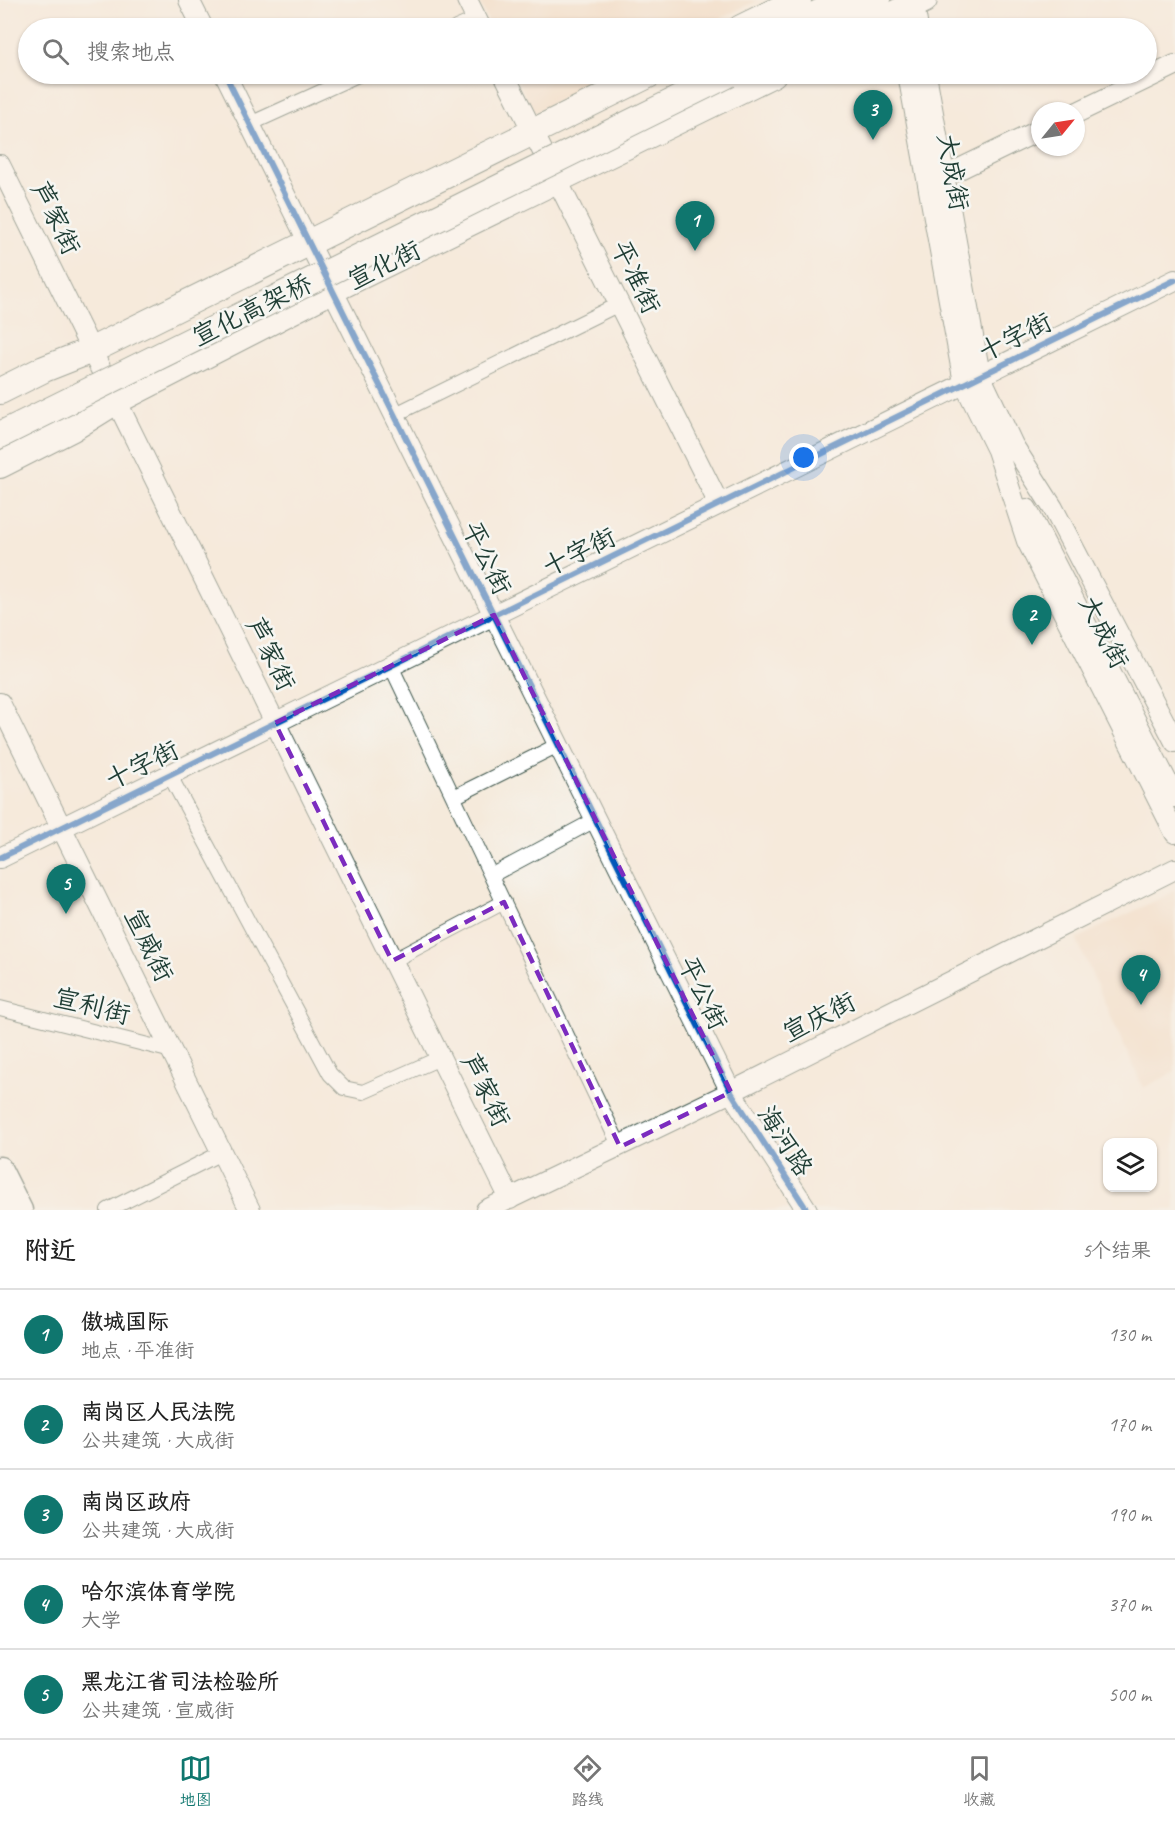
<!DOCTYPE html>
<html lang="zh">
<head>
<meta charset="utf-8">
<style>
	:root { --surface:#fff; --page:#f6f6f6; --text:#222; --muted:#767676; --line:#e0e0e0; --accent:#0f766e }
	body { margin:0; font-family:Caveat,"LXGW WenKai TC",sans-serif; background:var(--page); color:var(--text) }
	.controls { position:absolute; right:18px; bottom:18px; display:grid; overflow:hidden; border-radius:12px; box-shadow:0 2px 4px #0004 }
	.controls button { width:54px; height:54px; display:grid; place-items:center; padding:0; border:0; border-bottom:2px solid var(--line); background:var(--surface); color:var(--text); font:30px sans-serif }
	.compass { position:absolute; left:1031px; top:102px; width:54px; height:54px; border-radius:50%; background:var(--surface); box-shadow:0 2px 4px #0004; rotate:60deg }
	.you { position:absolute; left:804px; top:458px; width:21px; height:21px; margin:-15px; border:4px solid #fff; border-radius:50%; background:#1a73e8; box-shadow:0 0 0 9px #1a73e833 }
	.badge { display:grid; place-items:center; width:39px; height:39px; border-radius:50%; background:var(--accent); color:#fff; font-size:20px; font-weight:700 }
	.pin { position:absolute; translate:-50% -50px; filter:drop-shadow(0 2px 3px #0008) }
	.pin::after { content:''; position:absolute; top:32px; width:21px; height:18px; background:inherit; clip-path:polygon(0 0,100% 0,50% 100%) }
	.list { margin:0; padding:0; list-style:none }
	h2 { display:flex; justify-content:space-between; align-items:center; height:78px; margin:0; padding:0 24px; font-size:26px }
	h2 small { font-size:20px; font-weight:400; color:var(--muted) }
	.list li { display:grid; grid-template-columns:39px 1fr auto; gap:18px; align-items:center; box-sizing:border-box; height:90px; padding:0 24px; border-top:2px solid var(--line) }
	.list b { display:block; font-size:22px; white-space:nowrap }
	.list p { margin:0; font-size:20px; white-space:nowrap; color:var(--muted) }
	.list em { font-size:20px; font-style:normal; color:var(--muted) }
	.icon { flex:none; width:33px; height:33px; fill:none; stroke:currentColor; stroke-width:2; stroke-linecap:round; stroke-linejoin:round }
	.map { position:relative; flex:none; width:1175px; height:1210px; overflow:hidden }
	.search { position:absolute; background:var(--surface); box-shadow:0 2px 4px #0004; left:18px; right:18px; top:18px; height:66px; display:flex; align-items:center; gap:15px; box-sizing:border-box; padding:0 21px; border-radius:33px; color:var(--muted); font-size:22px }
	.sheet { height:528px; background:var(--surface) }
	nav { display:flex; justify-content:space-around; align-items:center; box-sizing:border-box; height:84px; border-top:2px solid var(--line); background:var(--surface); font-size:16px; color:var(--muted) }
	nav a { display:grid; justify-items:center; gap:3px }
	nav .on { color:var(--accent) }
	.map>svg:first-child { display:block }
	.built { fill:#f0d6bc }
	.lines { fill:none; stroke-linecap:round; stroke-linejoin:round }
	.street-casing { stroke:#3f574d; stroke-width:16 }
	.secondary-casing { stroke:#3f574d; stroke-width:22 }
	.primary-casing { stroke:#3f574d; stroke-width:25 }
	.highway-casing { stroke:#3f574d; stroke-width:28 }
	.street { stroke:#fff; stroke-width:14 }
	.secondary { stroke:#fff; stroke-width:20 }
	.primary { stroke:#fff; stroke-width:22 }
	.highway { stroke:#fff; stroke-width:26 }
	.highway-bridge-casing { stroke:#3f574d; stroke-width:28; stroke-linecap:butt }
	.highway-bridge { stroke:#fff; stroke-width:26 }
	.cycleway-casing { stroke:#f6f6f2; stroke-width:10 }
	.cycleway { stroke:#0057b8; stroke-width:6 }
	.marked { fill:none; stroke:#7b2cbf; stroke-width:4.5; stroke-dasharray:12 8; stroke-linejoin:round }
	.labels { text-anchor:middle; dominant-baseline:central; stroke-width:5; stroke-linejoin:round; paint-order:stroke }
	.street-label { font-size:26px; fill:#1f3d34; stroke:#f6f6f2 }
</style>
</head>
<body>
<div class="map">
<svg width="1175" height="1210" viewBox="0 0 1175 1210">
	<rect width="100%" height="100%" fill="#f6f6f2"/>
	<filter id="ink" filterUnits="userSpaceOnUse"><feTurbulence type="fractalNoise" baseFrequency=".0167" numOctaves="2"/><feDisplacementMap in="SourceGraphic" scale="12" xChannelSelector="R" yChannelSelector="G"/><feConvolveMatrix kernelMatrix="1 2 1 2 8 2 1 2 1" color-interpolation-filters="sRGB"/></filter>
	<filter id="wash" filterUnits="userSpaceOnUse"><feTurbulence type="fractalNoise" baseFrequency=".008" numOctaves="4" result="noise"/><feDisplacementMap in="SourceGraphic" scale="24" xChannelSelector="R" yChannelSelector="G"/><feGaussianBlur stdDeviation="1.35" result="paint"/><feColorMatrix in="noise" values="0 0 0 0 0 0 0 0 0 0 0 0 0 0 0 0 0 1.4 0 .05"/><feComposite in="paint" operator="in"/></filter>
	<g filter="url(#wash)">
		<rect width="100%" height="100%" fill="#f5eadb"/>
		<path class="built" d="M 478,0 L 758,0 L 702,28 L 492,28 Z
			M 514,74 L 612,74 L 534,113 Z
			M 1175,891 L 1175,1072 L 1143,1088 L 1076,939 Z"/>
	</g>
	<g filter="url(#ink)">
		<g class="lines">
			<defs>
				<path id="street" d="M 456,28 L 477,19
					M 250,124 L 360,74
					M 394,415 L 619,304
					M 391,666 L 620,1147
					M 169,774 L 330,1074 L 344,1088 L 363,1092 L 440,1058
					M 454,797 L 558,745
					M 492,875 L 595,820
					M 392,961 L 504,902
					M 0,1008 L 172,1051
					M 108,1210 L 221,1153"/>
				<path id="secondary" d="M 189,0 L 203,28
					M 467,0 L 481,28
					M 913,0 L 918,28
					M 225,74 L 731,1092 L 807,1210
					M 504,74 L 719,504
					M 908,74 L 964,383 L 997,450 L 1027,541 L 1175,833
					M 926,74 L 980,375 L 1013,445 L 1053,508 L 1175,742
					M 1076,113 L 1175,65
					M 0,165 L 510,1199
					M 945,176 L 1040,130
					M 1027,509 L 1175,797
					M 0,703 L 250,1210
					M 0,858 L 1175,280
					M 486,1210 L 731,1092 L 1175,869"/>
				<path id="primary" d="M 0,1168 L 21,1210"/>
				<path id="highway" d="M 831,23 L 877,0
					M 741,28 L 798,0
					M 788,28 L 846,0
					M 864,28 L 924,0
					M 0,391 L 44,369 L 92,350 L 650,74
					M 0,465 L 71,429 L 116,401 L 332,290 L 773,74
					M 0,1198 L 6,1210"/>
			</defs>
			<use href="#street" class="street-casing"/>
			<use href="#secondary" class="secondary-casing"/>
			<use href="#primary" class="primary-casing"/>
			<use href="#highway" class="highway-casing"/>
			<use href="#street" class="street"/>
			<use href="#secondary" class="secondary"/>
			<use href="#primary" class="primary"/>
			<use href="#highway" class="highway"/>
			<defs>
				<path id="highway-bridge" d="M 0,435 L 729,74"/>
			</defs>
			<use href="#highway-bridge" class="highway-bridge-casing"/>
			<use href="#highway-bridge" class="highway-bridge"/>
			<defs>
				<path id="cycleway" d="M 225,74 L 731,1092 L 807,1210
					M 0,858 L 1175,280"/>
			</defs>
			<use href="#cycleway" class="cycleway-casing"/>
			<use href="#cycleway" class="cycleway"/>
		</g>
	</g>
	<path d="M0 0H1175V1210H0ZM 494,615 L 731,1092 L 620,1147 L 504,902 L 392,961 L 275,723 Z" fill="#f5eadb" fill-opacity=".55" fill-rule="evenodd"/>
	<path class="marked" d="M 494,615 L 731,1092 L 620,1147 L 504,902 L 392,961 L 275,723 Z"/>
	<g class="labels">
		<g class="street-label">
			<text transform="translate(953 172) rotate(80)">大成街</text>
			<text transform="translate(56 218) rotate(64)">芦家街</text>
			<text transform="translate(384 265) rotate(-26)">宣化街</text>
			<text transform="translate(636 277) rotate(64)">平准街</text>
			<text transform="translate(252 310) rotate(-26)">宣化高架桥</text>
			<text transform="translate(1015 337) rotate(-26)">十字街</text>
			<text transform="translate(579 552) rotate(-26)">十字街</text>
			<text transform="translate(487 558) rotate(64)">平公街</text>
			<text transform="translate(1104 632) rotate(63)">大成街</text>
			<text transform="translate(271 654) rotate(64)">芦家街</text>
			<text transform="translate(142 765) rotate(-26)">十字街</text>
			<text transform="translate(149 945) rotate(64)">宣威街</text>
			<text transform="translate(703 993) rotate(64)">平公街</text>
			<text transform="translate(92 1006) rotate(14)">宣利街</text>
			<text transform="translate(819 1017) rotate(-27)">宣庆街</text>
			<text transform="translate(486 1090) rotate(64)">芦家街</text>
			<text transform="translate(785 1141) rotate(57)">海河路</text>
		</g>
	</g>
</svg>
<div class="controls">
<button><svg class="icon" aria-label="layers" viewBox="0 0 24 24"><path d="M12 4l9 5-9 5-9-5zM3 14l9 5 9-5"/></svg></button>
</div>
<svg class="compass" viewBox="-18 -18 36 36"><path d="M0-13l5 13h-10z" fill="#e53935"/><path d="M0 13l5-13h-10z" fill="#767676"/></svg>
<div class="you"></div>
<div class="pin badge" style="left:695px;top:251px">1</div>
<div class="pin badge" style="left:1032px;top:645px">2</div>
<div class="pin badge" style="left:873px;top:140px">3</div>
<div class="pin badge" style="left:1141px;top:1005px">4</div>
<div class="pin badge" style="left:66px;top:914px">5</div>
<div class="search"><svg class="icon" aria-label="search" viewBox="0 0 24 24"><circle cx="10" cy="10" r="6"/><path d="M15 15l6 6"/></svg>搜索地点</div>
</div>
<section class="sheet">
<h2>附近<small>5个结果</small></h2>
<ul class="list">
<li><span class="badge">1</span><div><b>傲城国际</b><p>地点 · 平准街</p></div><em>130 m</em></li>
<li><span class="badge">2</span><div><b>南岗区人民法院</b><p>公共建筑 · 大成街</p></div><em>170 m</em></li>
<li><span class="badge">3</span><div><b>南岗区政府</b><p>公共建筑 · 大成街</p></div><em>190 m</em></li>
<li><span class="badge">4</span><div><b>哈尔滨体育学院</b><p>大学</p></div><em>370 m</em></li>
<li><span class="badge">5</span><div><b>黑龙江省司法检验所</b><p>公共建筑 · 宣威街</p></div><em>500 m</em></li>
</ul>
</section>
<nav>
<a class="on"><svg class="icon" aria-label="map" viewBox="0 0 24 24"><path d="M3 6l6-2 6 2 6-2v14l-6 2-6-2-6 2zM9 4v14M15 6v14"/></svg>地图</a>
<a><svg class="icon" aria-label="directions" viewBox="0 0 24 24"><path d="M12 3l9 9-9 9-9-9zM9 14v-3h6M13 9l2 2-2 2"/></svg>路线</a>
<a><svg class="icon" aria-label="saved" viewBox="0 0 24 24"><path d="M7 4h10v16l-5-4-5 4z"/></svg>收藏</a>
</nav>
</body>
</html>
